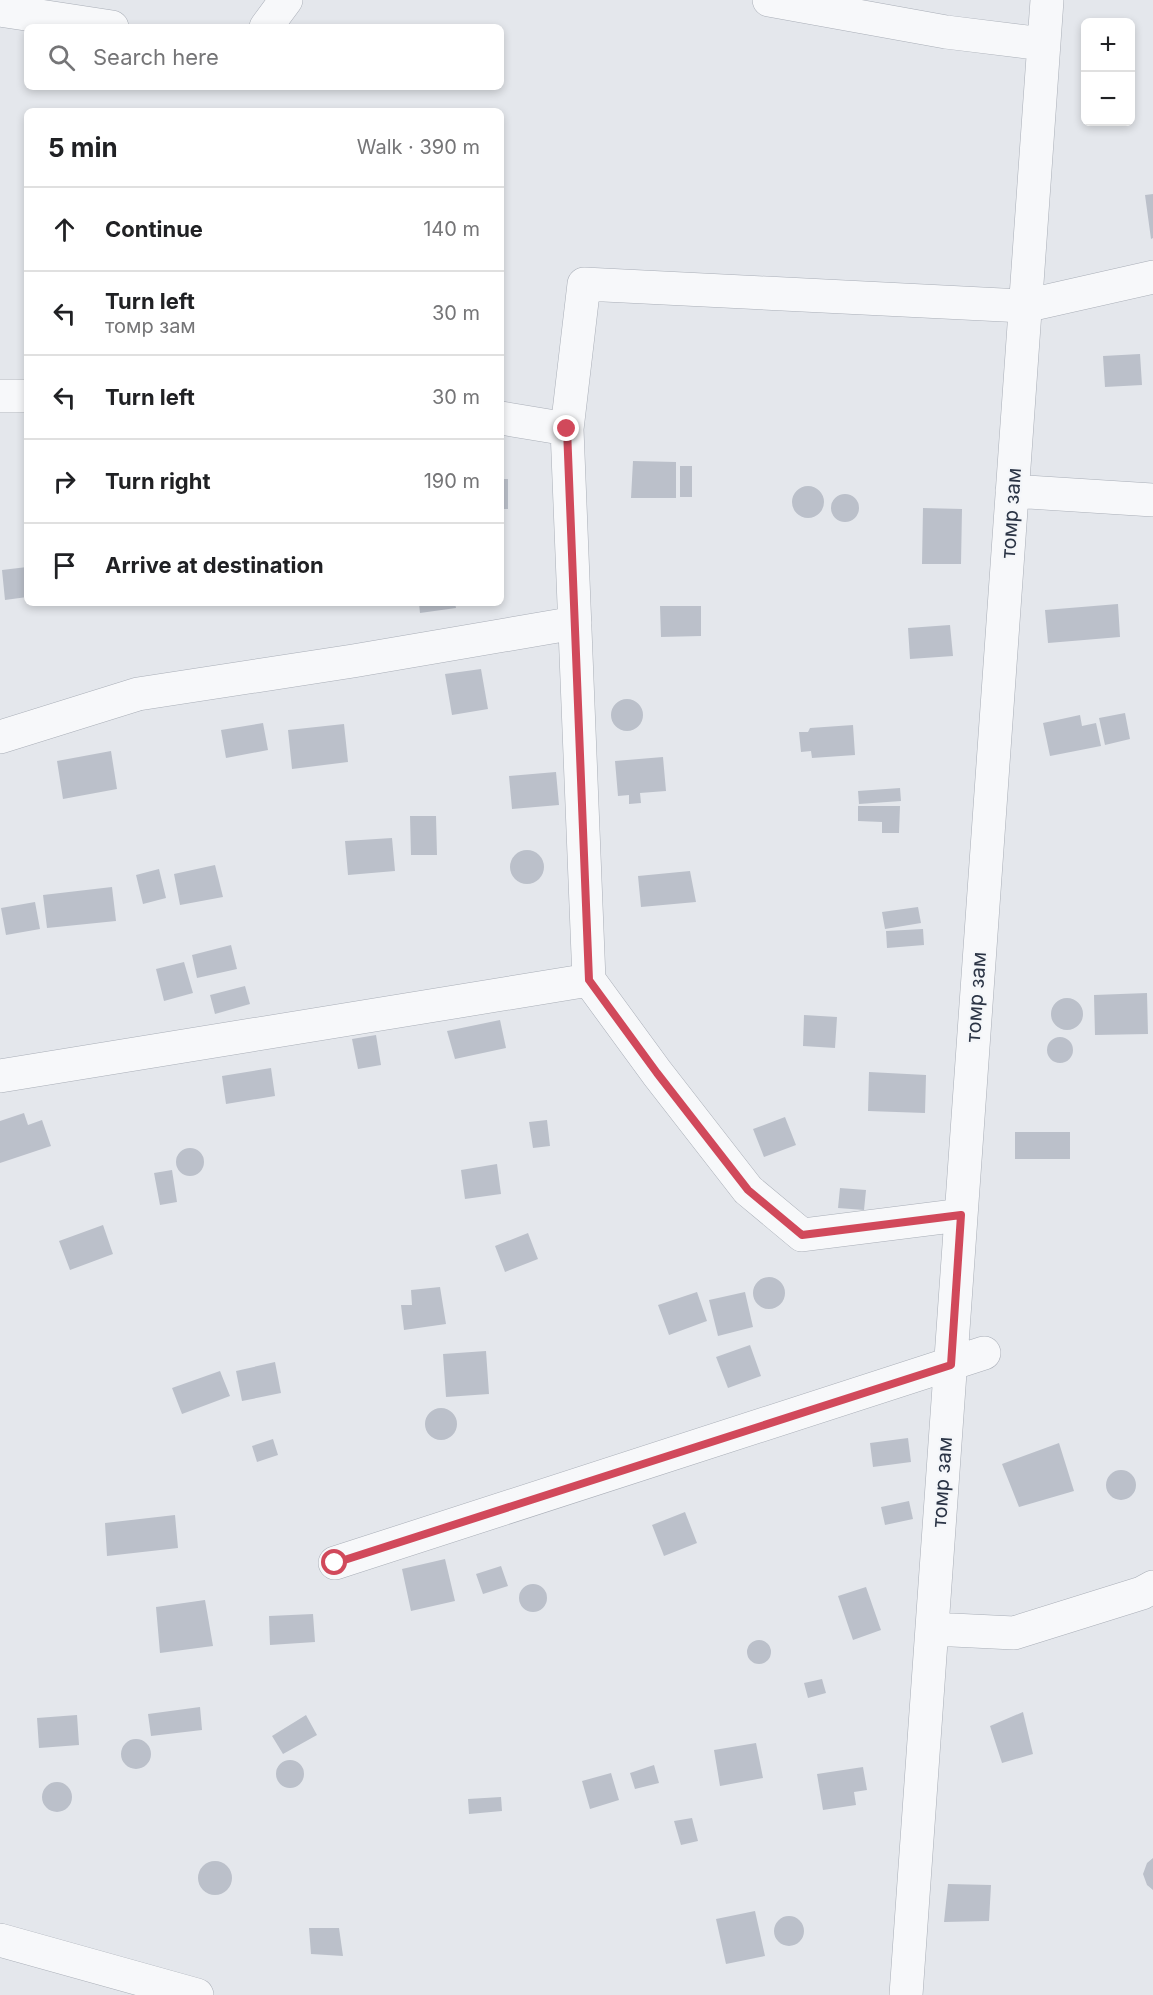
<!DOCTYPE html>
<html lang="en">
<head>
<meta charset="utf-8">
<style>
	:root { --surface:#fff; --page:#f2f2f2; --text:#202124; --muted:#757577; --line:#e0e0e0 }
	body { margin:0; font-family:Inter,sans-serif; background:var(--page); color:var(--text) }
	.controls { position:absolute; right:18px; top:18px; display:grid; overflow:hidden; border-radius:9px; box-shadow:0 3px 9px #0003 }
	.controls button { width:54px; height:54px; display:grid; place-items:center; padding:0; border:0; border-bottom:2px solid var(--line); background:var(--surface); color:var(--text); font:30px sans-serif }
	.stop { position:absolute; width:18px; height:18px; margin:-14px; border:4px solid #d1495b; border-radius:50%; background:#fff }
	.stop.end { background:#d1495b; border-color:#fff; box-shadow:0 2px 6px #0008 }
	.list { margin:0; padding:0; list-style:none }
	h2 { display:flex; justify-content:space-between; align-items:center; height:78px; margin:0; padding:0 24px; font-size:26px }
	h2 small { font-size:20px; font-weight:400; color:var(--muted) }
	.list li { display:grid; grid-template-columns:39px 1fr auto; gap:18px; align-items:center; box-sizing:border-box; height:84px; padding:0 24px; border-top:2px solid var(--line) }
	.list b { display:block; font-size:22px; white-space:nowrap }
	.list p { margin:0; font-size:20px; white-space:nowrap; color:var(--muted) }
	.list em { font-size:20px; font-style:normal; color:var(--muted) }
	.icon { flex:none; width:33px; height:33px; fill:none; stroke:currentColor; stroke-width:2; stroke-linecap:round; stroke-linejoin:round }
	.map { position:relative; flex:none; width:1153px; height:1995px; overflow:hidden }
	.search { position:absolute; background:var(--surface); box-shadow:0 3px 9px #0003; left:24px; top:24px; width:480px; height:66px; display:flex; align-items:center; gap:15px; box-sizing:border-box; padding:0 21px; border-radius:9px; color:var(--muted); font-size:22px }
	.panel { position:absolute; background:var(--surface); box-shadow:0 3px 9px #0003; left:24px; top:108px; width:480px; height:498px; border-radius:9px }
	.map>svg:first-child { display:block }
	.building { fill:#bbc0ca }
	.lines { fill:none; stroke-linecap:round; stroke-linejoin:round }
	.minor-casing { stroke:#a9aeb7; stroke-width:34 }
	.minor { stroke:#f7f8fa; stroke-width:33 }
	.route { stroke:#d1495b; stroke-width:8 }
	.labels { text-anchor:middle; dominant-baseline:central; stroke-width:4.5; stroke-linejoin:round; paint-order:stroke }
	.street-label { font-size:20px; fill:#2b3445; stroke:#f4f6f9 }
</style>
</head>
<body>
<div class="map">
<svg width="1153" height="1995" viewBox="0 0 1153 1995">
	<rect width="100%" height="100%" fill="#e4e7ec"/>
	<path class="building" d="M 1153,194 L 1153,238 L 1151,239 L 1145,195 Z
		M 1140,354 L 1142,385 L 1105,387 L 1103,356 Z
		M 633,461 L 676,462 L 676,498 L 631,498 Z
		M 680,466 L 692,466 L 692,497 L 680,497 Z
		M 501,479 L 508,479 L 508,509 L 501,509 Z
		M792 502a16 16 0 1 1 32 0a16 16 0 1 1-32 0Z
		M831 508a14 14 0 1 1 28 0a14 14 0 1 1-28 0Z
		M 923,508 L 962,509 L 961,564 L 922,564 Z
		M 27,567 L 27,597 L 5,600 L 2,570 Z
		M 419,603 L 455,603 L 456,608 L 420,613 Z
		M 1118,604 L 1120,637 L 1048,643 L 1045,610 Z
		M 660,606 L 701,606 L 701,636 L 661,637 Z
		M 950,625 L 953,656 L 910,659 L 908,628 Z
		M 481,669 L 488,709 L 452,715 L 445,674 Z
		M611 715a16 16 0 1 1 32 0a16 16 0 1 1-32 0Z
		M 1125,713 L 1130,739 L 1105,745 L 1099,718 Z
		M 1080,715 L 1082,726 L 1096,723 L 1101,746 L 1050,756 L 1043,723 Z
		M 263,723 L 268,750 L 226,758 L 221,730 Z
		M 344,724 L 348,762 L 292,769 L 288,730 Z
		M 853,725 L 855,755 L 812,758 L 811,751 L 801,752 L 799,732 L 808,732 L 810,728 Z
		M 111,751 L 117,789 L 63,799 L 57,761 Z
		M 663,757 L 666,791 L 640,793 L 641,803 L 629,804 L 629,795 L 618,796 L 615,761 Z
		M 556,772 L 559,805 L 512,809 L 509,776 Z
		M 900,788 L 901,801 L 859,804 L 858,791 Z
		M 858,806 L 900,806 L 899,833 L 882,833 L 882,822 L 858,821 Z
		M 410,816 L 436,816 L 437,855 L 411,855 Z
		M 392,838 L 395,871 L 348,875 L 345,841 Z
		M510 867a17 17 0 1 1 34 0a17 17 0 1 1-34 0Z
		M 215,865 L 223,897 L 180,905 L 174,874 Z
		M 159,869 L 166,898 L 143,904 L 136,875 Z
		M 690,871 L 696,902 L 641,907 L 638,876 Z
		M 112,887 L 116,921 L 47,928 L 43,895 Z
		M 35,902 L 40,929 L 6,935 L 1,908 Z
		M 918,907 L 921,923 L 885,929 L 882,912 Z
		M 923,929 L 924,945 L 887,948 L 886,931 Z
		M 231,945 L 237,969 L 197,978 L 192,955 Z
		M 184,962 L 193,993 L 164,1001 L 156,969 Z
		M 245,986 L 250,1004 L 215,1014 L 210,995 Z
		M 1147,993 L 1148,1034 L 1095,1035 L 1094,995 Z
		M1051 1014a16 16 0 1 1 32 0a16 16 0 1 1-32 0Z
		M 804,1015 L 837,1017 L 835,1048 L 803,1046 Z
		M 500,1020 L 506,1048 L 455,1059 L 447,1031 Z
		M 376,1035 L 381,1065 L 358,1069 L 352,1039 Z
		M1047 1050a13 13 0 1 1 26 0a13 13 0 1 1-26 0Z
		M 271,1068 L 275,1096 L 226,1104 L 222,1076 Z
		M 869,1072 L 926,1075 L 925,1113 L 868,1111 Z
		M 24,1113 L 28,1125 L 42,1120 L 51,1146 L 0,1163 L 0,1121 Z
		M 785,1117 L 796,1145 L 764,1157 L 753,1129 Z
		M 547,1120 L 550,1146 L 533,1148 L 529,1122 Z
		M 1015,1132 L 1070,1132 L 1070,1159 L 1015,1159 Z
		M176 1162a14 14 0 1 1 28 0a14 14 0 1 1-28 0Z
		M 497,1164 L 501,1194 L 465,1199 L 461,1170 Z
		M 172,1170 L 177,1202 L 160,1205 L 154,1173 Z
		M 840,1188 L 866,1190 L 864,1210 L 838,1208 Z
		M 103,1225 L 113,1254 L 70,1270 L 59,1241 Z
		M 528,1233 L 538,1259 L 505,1272 L 495,1246 Z
		M753 1293a16 16 0 1 1 32 0a16 16 0 1 1-32 0Z
		M 440,1287 L 446,1324 L 404,1330 L 401,1305 L 412,1305 L 411,1290 Z
		M 697,1292 L 707,1321 L 669,1335 L 658,1305 Z
		M 745,1292 L 753,1327 L 718,1336 L 709,1300 Z
		M 750,1345 L 761,1376 L 728,1388 L 716,1357 Z
		M 486,1351 L 489,1394 L 446,1397 L 443,1354 Z
		M 275,1362 L 281,1393 L 242,1401 L 236,1371 Z
		M 220,1371 L 230,1396 L 182,1414 L 172,1388 Z
		M425 1424a16 16 0 1 1 32 0a16 16 0 1 1-32 0Z
		M 908,1438 L 911,1462 L 873,1467 L 870,1443 Z
		M 273,1439 L 278,1455 L 257,1462 L 252,1446 Z
		M 1059,1443 L 1074,1491 L 1019,1507 L 1002,1464 Z
		M1106 1485a15 15 0 1 1 30 0a15 15 0 1 1-30 0Z
		M 909,1501 L 913,1519 L 885,1525 L 881,1507 Z
		M 685,1512 L 697,1543 L 664,1556 L 652,1525 Z
		M 175,1515 L 178,1548 L 107,1556 L 105,1523 Z
		M 445,1559 L 455,1601 L 411,1611 L 402,1569 Z
		M 501,1566 L 508,1586 L 483,1594 L 476,1574 Z
		M519 1598a14 14 0 1 1 28 0a14 14 0 1 1-28 0Z
		M 866,1587 L 881,1630 L 853,1640 L 838,1596 Z
		M 205,1600 L 213,1646 L 160,1653 L 156,1607 Z
		M 313,1614 L 315,1642 L 270,1645 L 269,1616 Z
		M747 1652a12 12 0 1 1 24 0a12 12 0 1 1-24 0Z
		M 822,1679 L 826,1693 L 808,1698 L 804,1683 Z
		M 200,1707 L 202,1730 L 151,1736 L 148,1714 Z
		M 1023,1712 L 1033,1754 L 1002,1763 L 990,1726 Z
		M 77,1715 L 79,1745 L 39,1748 L 37,1718 Z
		M 306,1715 L 317,1735 L 283,1754 L 272,1736 Z
		M121 1754a15 15 0 1 1 30 0a15 15 0 1 1-30 0Z
		M 756,1743 L 763,1778 L 720,1786 L 714,1750 Z
		M276 1774a14 14 0 1 1 28 0a14 14 0 1 1-28 0Z
		M 654,1765 L 659,1783 L 635,1789 L 630,1773 Z
		M 863,1767 L 867,1790 L 854,1792 L 856,1805 L 823,1810 L 817,1774 Z
		M 611,1773 L 619,1800 L 590,1809 L 582,1781 Z
		M42 1797a15 15 0 1 1 30 0a15 15 0 1 1-30 0Z
		M 501,1797 L 502,1811 L 469,1814 L 468,1799 Z
		M 692,1818 L 698,1841 L 681,1845 L 674,1821 Z
		M 1153,1858 L 1153,1890 L 1147,1885 L 1143,1874 L 1147,1863 Z
		M198 1878a17 17 0 1 1 34 0a17 17 0 1 1-34 0Z
		M 948,1884 L 991,1885 L 989,1921 L 944,1922 Z
		M 755,1911 L 765,1956 L 726,1964 L 716,1919 Z
		M774 1931a15 15 0 1 1 30 0a15 15 0 1 1-30 0Z
		M 309,1928 L 339,1928 L 343,1956 L 311,1954 Z"/>
	<g class="lines">
		<defs>
			<path id="minor" d="M 769,0 L 946,32 L 1043,44
				M 0,10 L 112,27
				M 266,27 L 286,0
				M 0,396 L 27,396
				M 501,418 L 567,429
				M 1012,491 L 1153,500
				M 0,737 L 138,694 L 353,661 L 575,623
				M 589,980 L 567,429 L 584,284 L 1025,306 L 1153,277
				M 0,1076 L 589,980 L 657,1073 L 748,1190 L 802,1235 L 961,1215
				M 335,1563 L 984,1353
				M 932,1629 L 1014,1633 L 1142,1593 L 1153,1587
				M 0,1940 L 197,1995
				M 906,1995 L 1047,0"/>
		</defs>
		<use href="#minor" class="minor-casing"/>
		<use href="#minor" class="minor"/>
	</g>
	<g class="lines">
		<path class="route" d="M 335,1563 L 951,1365 L 961,1215 L 802,1235 L 748,1190 L 657,1073 L 589,980 L 567,429"/>
	</g>
	<g class="labels">
		<g class="street-label">
			<text transform="translate(1011 513) rotate(-86)">томр зам</text>
			<text transform="translate(976 997) rotate(-86)">томр зам</text>
			<text transform="translate(942 1482) rotate(-86)">томр зам</text>
		</g>
	</g>
</svg>
<div class="controls">
<button>+</button>
<button>−</button>
</div>
<div class="stop" style="left:335px;top:1563px"></div>
<div class="stop end" style="left:567px;top:429px"></div>
<div class="search"><svg class="icon" aria-label="search" viewBox="0 0 24 24"><circle cx="10" cy="10" r="6"/><path d="M15 15l6 6"/></svg>Search here</div>
<section class="panel">
<h2>5 min<small>Walk · 390 m</small></h2>
<ul class="list">
<li><svg class="icon" aria-label="ahead" viewBox="0 0 24 24"><path d="M12 20V5M6 11l6-6 6 6"/></svg><div><b>Continue</b></div><em>140 m</em></li>
<li><svg class="icon" aria-label="left" viewBox="0 0 24 24"><path d="M17 20v-9H6M10 6l-5 5 5 5"/></svg><div><b>Turn left</b><p>томр зам</p></div><em>30 m</em></li>
<li><svg class="icon" aria-label="left" viewBox="0 0 24 24"><path d="M17 20v-9H6M10 6l-5 5 5 5"/></svg><div><b>Turn left</b></div><em>30 m</em></li>
<li><svg class="icon" aria-label="right" viewBox="0 0 24 24"><path d="M7 20v-9h11M14 6l5 5-5 5"/></svg><div><b>Turn right</b></div><em>190 m</em></li>
<li><svg class="icon" aria-label="arrive" viewBox="0 0 24 24"><path d="M6 21V4h12l-3 4 3 4H6"/></svg><div><b>Arrive at destination</b></div></li>
</ul>
</section>
</div>
</body>
</html>
